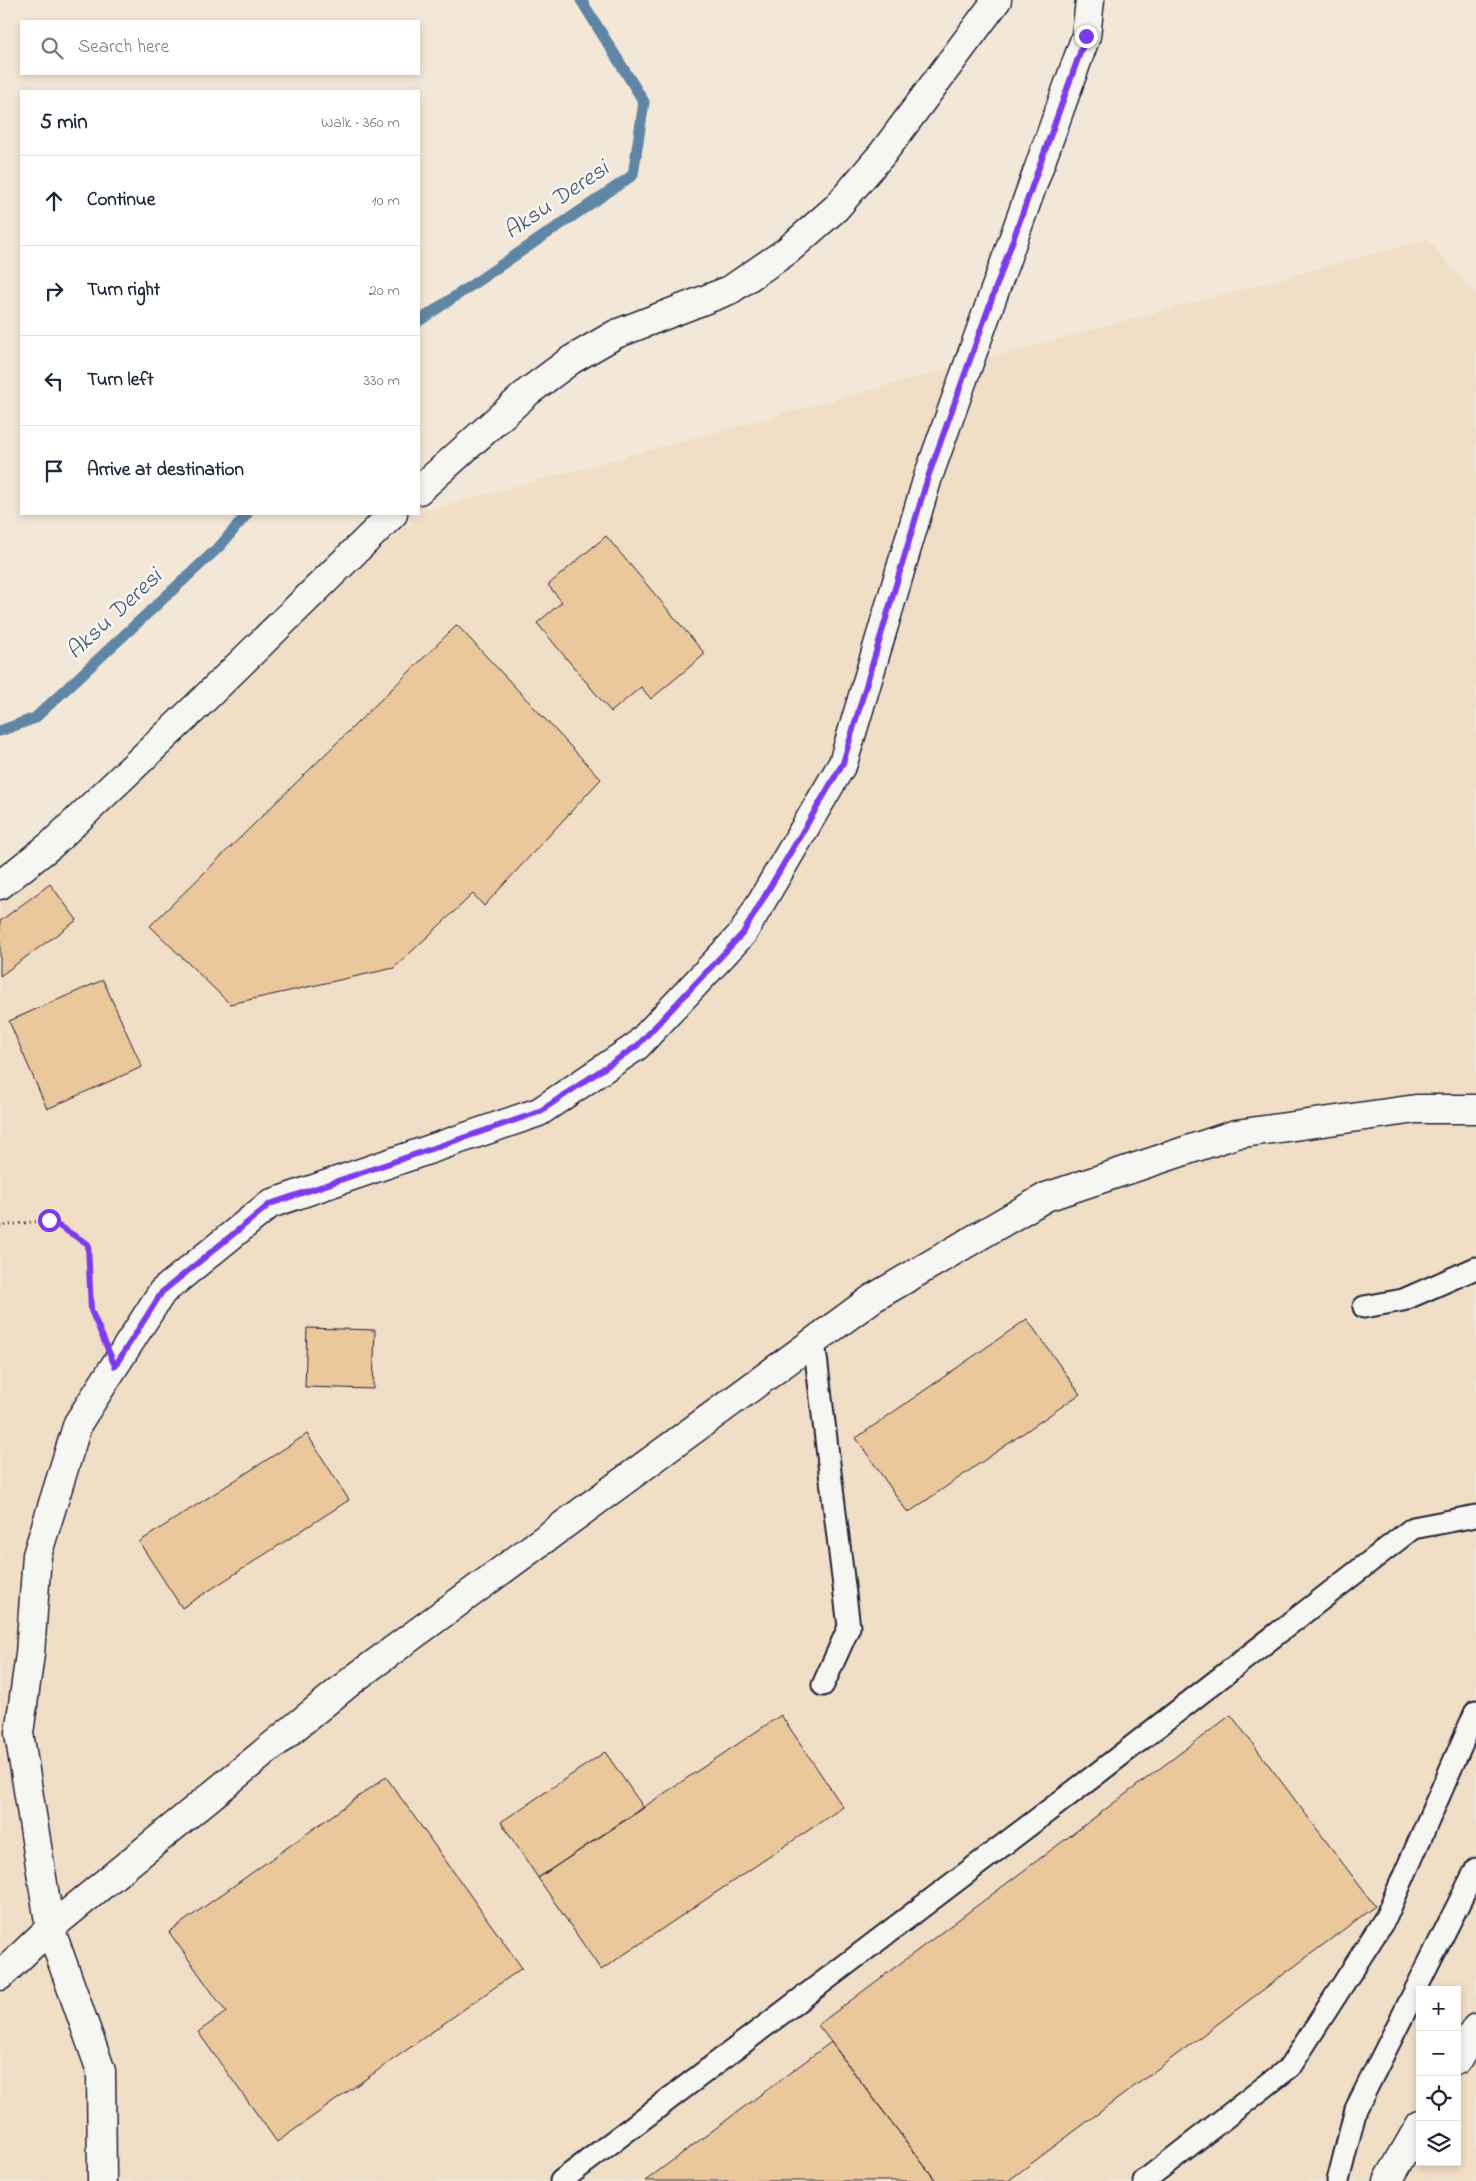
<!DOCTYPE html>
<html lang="en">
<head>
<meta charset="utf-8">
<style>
	:root { --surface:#fff; --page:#f2f2f3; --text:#1f2937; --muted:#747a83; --line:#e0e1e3 }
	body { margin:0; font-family:"Indie Flower",sans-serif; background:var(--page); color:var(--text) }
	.controls { position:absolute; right:15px; bottom:15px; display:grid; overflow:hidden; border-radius:0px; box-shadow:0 2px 8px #0003 }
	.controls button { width:45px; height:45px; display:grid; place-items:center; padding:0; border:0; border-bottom:1px solid var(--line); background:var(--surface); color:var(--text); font:25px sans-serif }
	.stop { position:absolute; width:15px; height:15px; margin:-11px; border:4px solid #7c3aed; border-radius:50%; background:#fff }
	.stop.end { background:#7c3aed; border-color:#fff; box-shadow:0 1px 5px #0008 }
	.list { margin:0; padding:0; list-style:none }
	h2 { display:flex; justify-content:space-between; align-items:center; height:65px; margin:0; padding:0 20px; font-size:21px }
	h2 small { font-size:16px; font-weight:400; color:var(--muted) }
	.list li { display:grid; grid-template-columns:32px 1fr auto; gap:15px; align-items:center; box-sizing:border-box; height:90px; padding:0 20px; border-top:1px solid var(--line) }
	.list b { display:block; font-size:19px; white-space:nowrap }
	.list em { font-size:16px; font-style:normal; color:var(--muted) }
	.icon { flex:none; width:28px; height:28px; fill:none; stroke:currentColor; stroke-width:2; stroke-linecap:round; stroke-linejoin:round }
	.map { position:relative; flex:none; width:1476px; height:2181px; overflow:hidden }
	.search { position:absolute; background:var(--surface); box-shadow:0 2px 8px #0003; left:20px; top:20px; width:400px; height:55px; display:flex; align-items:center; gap:12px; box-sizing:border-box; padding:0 18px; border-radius:0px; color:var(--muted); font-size:19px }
	.panel { position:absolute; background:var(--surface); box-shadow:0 2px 8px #0003; left:20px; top:90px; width:400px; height:425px; border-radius:0px }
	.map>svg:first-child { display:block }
	.built { fill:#f1dec6; fill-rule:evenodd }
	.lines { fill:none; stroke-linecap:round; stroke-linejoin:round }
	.stream { stroke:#6186a5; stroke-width:11 }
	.building { fill:#ebc79c; stroke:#22223b }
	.service-casing { stroke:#22223b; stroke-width:25 }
	.minor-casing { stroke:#22223b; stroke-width:31 }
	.tertiary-casing { stroke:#22223b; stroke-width:31 }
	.path { stroke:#22223b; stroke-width:3; stroke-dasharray:1 4; stroke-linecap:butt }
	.service { stroke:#f6f6f2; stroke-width:21 }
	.minor { stroke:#f6f6f2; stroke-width:28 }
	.tertiary { stroke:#f6f6f2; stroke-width:28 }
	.route { stroke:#7c3aed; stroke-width:6 }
	.labels { text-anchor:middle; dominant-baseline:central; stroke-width:5; stroke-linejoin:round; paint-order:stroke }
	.water-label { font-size:24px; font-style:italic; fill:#425470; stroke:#f6f6f2 }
</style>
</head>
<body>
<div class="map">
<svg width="1476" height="2181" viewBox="0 0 1476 2181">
	<rect width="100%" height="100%" fill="#f3e8d8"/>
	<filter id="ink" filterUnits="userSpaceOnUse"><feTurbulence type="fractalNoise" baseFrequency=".02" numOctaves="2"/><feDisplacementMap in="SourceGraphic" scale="10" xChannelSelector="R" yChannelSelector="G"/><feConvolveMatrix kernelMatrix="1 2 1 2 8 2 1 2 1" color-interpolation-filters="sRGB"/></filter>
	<g filter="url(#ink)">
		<path class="built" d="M 1427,239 L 1476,295 L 1476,2181 L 0,2181 L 0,883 L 424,511 ZM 1420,1990 L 1457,1990 L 1457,2162 L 1420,2162 Z"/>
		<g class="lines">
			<path class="stream" d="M 419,321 L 633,175 L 644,102 L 581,0
				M 0,731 L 35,718 L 220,546 L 247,514"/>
		</g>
		<path class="building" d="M 606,536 L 705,654 L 651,699 L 641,687 L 611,712 L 537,623 L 562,602 L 548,585 Z
			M 457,625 L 601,779 L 484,906 L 473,894 L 394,968 L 230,1004 L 150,926 Z
			M 50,884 L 77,920 L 0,976 L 0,921 Z
			M 103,980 L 142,1067 L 47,1109 L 9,1021 Z
			M 1027,1319 L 1080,1394 L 908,1513 L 856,1438 Z
			M 307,1328 L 375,1330 L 373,1389 L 305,1387 Z
			M 307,1434 L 349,1500 L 182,1608 L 139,1542 Z
			M 781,1715 L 843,1807 L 601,1970 L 538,1878 Z
			M 1231,1715 L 1375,1906 L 1008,2181 L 936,2181 L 818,2025 Z
			M 605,1752 L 644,1808 L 538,1878 L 501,1822 Z
			M 386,1777 L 522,1968 L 277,2142 L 198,2032 L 226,2012 L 169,1932 Z
			M 831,2042 L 936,2181 L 645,2181 Z"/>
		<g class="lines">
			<defs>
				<path id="service" d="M 1364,1307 L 1403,1300 L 1476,1268
					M 814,1341 L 849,1627 L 823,1685
					M 561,2181 L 1094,1776 L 1413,1528 L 1476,1516
					M 1144,2181 L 1290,2067 L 1386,1917 L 1476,1711
					M 1338,2181 L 1356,2109 L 1476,1869"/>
				<path id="minor" d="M 419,490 L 528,392 L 571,360 L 616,334 L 730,290 L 787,251 L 836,208 L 883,153 L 997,0
					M 0,885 L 51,845 L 196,707 L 393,514
					M 1457,2060 L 1476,2028
					M 102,2181 L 101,2071 L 50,1928 L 355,1678 L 873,1298 L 1046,1197 L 1236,1134 L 1416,1109 L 1476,1109
					M 1388,2181 L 1420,2125"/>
				<path id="tertiary" d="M 0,1976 L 50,1928 L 19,1733 L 30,1654 L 37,1555 L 78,1423 L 162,1292 L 270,1204 L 539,1112 L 637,1046 L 743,933 L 843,763 L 928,477 L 1086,36 L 1090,0"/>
			</defs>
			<use href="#service" class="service-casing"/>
			<use href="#minor" class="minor-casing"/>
			<use href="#tertiary" class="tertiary-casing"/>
			<path class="path" d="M 0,1226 L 49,1220 L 88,1244 L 91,1310 L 100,1329"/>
			<use href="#service" class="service"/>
			<use href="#minor" class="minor"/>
			<use href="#tertiary" class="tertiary"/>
		</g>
	</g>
	<g class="lines" filter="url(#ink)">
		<path class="route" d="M 49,1220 L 88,1244 L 91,1310 L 115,1366 L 162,1292 L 270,1204 L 539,1112 L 637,1046 L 743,933 L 843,763 L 928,477 L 1086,36"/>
	</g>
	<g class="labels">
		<g class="water-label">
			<text transform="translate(557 201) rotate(-34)">Aksu Deresi</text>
			<text transform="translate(115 615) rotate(-43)">Aksu Deresi</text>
		</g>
	</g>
</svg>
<div class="controls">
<button>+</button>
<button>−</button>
<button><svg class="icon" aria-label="locate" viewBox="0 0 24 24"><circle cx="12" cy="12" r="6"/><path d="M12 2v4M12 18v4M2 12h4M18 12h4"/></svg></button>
<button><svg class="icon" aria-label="layers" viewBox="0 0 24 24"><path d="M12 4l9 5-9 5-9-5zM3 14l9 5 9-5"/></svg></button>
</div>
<div class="stop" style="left:49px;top:1220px"></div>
<div class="stop end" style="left:1086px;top:36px"></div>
<div class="search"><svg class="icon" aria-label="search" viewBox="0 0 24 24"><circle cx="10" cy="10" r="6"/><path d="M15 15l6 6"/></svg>Search here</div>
<section class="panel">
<h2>5 min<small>Walk · 360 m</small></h2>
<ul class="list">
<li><svg class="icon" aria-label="ahead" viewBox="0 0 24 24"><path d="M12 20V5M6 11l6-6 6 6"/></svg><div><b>Continue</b></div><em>10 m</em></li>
<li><svg class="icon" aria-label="right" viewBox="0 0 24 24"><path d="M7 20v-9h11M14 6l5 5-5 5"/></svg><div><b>Turn right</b></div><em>20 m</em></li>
<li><svg class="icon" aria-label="left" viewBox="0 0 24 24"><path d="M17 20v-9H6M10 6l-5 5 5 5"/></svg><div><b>Turn left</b></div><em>330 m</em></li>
<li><svg class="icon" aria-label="arrive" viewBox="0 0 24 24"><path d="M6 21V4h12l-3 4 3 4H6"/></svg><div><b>Arrive at destination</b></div></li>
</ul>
</section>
</div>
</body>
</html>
